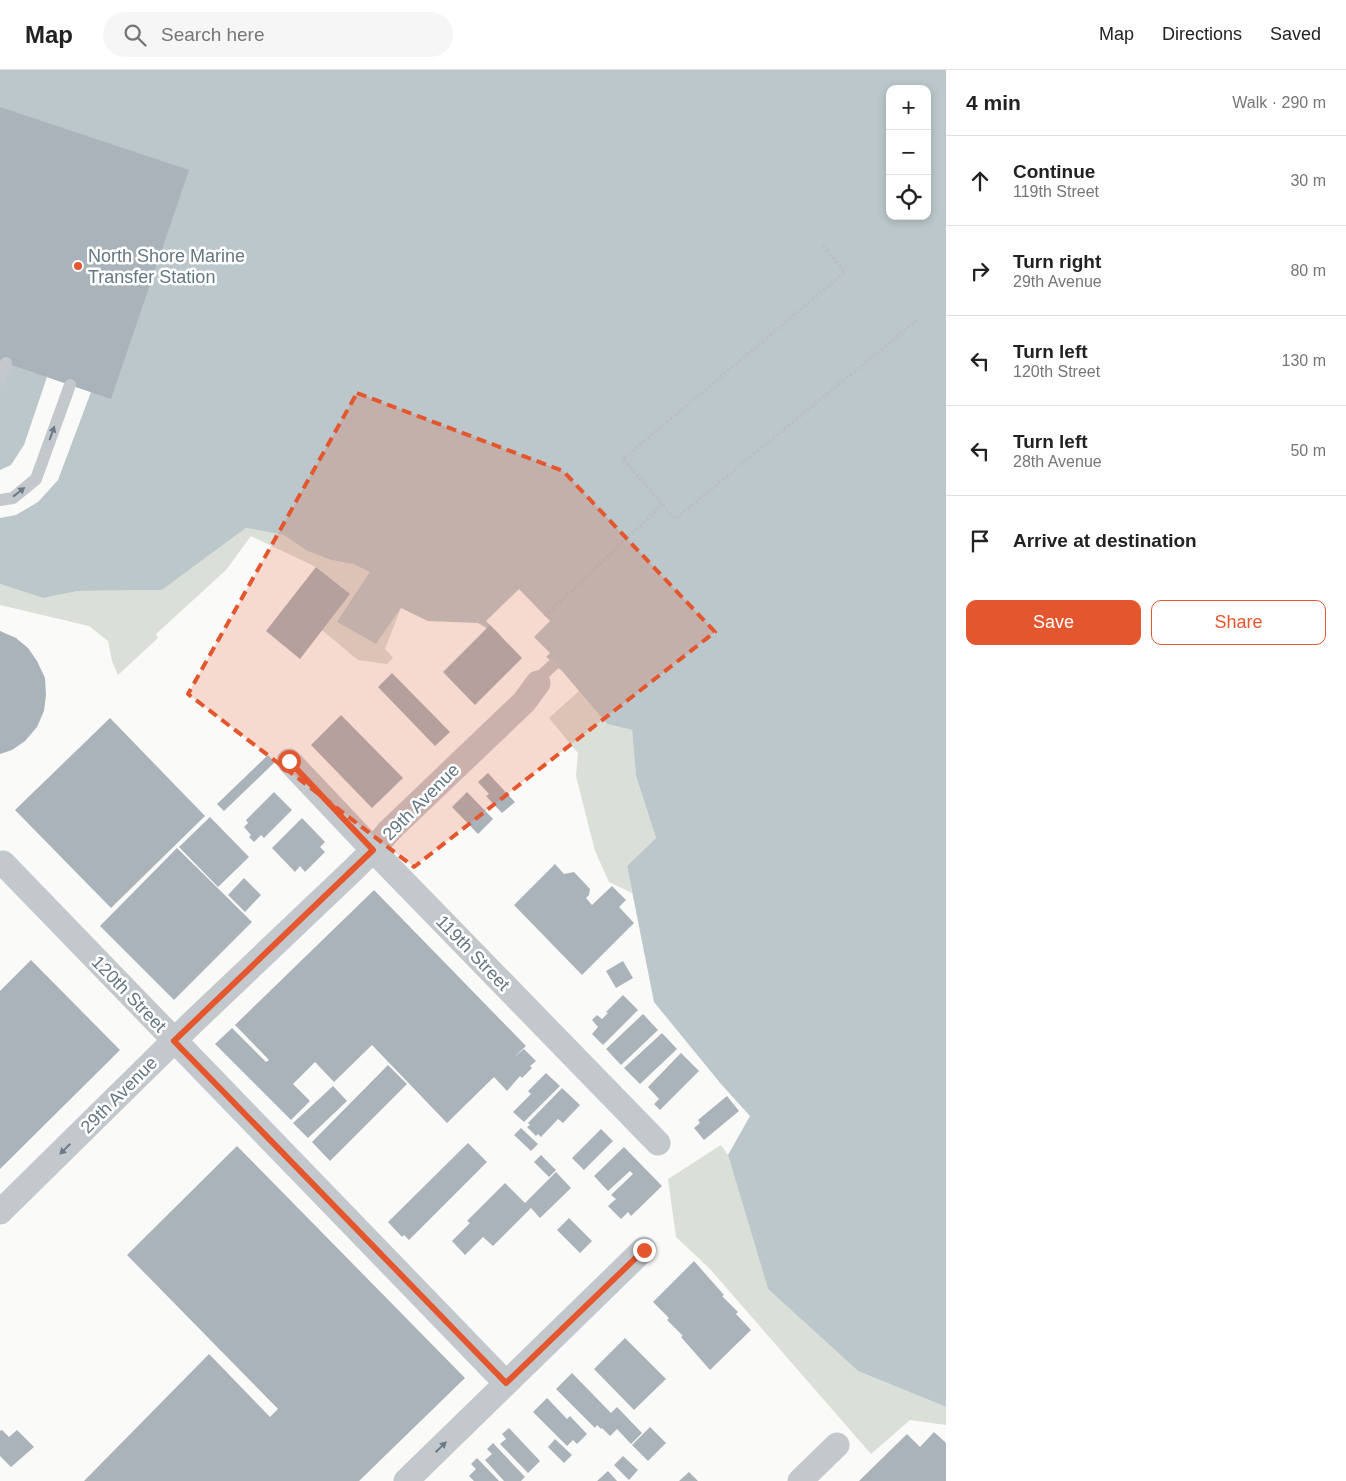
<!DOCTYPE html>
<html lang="en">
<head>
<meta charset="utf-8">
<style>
	:root { --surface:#fff; --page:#f6f6f6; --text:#222; --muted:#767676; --line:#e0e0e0; --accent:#e4572e }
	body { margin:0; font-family:Helvetica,sans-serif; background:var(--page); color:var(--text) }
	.controls { position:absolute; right:15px; top:15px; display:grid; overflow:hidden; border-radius:10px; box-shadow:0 2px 8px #0003 }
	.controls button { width:45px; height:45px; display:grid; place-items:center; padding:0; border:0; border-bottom:1px solid var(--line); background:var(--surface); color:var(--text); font:25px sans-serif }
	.stop { position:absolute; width:15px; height:15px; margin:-11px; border:4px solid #e4572e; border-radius:50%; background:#fff }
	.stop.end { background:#e4572e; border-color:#fff; box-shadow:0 1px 5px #0008 }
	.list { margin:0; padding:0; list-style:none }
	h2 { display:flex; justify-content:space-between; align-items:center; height:65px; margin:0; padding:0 20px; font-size:21px }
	h2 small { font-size:16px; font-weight:400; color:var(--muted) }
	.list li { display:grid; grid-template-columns:32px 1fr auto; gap:15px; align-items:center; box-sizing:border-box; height:90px; padding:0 20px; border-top:1px solid var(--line) }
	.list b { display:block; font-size:19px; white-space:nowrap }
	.list p { margin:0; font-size:16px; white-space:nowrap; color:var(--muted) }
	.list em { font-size:16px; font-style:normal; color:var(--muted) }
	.actions { display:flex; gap:10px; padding:15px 20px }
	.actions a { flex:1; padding:11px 0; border:1px solid var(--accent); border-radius:10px; text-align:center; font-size:18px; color:var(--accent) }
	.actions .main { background:var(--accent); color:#fff }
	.icon { flex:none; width:28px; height:28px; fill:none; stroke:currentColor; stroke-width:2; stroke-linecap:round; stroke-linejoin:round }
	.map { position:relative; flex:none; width:946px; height:1411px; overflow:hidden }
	header { display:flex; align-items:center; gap:30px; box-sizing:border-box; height:70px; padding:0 25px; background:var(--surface); border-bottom:1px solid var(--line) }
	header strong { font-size:24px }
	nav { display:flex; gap:28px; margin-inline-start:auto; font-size:18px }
	.search { width:350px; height:45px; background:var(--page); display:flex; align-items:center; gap:12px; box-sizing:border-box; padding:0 18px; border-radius:28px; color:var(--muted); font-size:19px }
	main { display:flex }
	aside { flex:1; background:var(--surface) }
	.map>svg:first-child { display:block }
	.green { fill:#dadfd7 }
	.water { fill:#bbc7cb; fill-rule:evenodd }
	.pier { fill:#fafaf8 }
	.building { fill:#aab3b9 }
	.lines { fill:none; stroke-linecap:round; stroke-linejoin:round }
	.path { stroke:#bbbfc2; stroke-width:3; stroke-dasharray:2.5 2.5; stroke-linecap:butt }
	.service { stroke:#c3c8cc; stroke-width:12 }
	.minor { stroke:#c3c8cc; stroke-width:25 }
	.oneway { fill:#6a7a87 }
	.route { stroke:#e4572e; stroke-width:6 }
	.marked { fill:#e4572e; fill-opacity:0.2; stroke:#e4572e; stroke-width:4; stroke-dasharray:10 6; stroke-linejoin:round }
	.poi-dot { fill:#e4572e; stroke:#fff; stroke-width:2 }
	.labels { text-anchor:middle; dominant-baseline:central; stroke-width:5; stroke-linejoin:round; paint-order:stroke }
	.poi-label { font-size:18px; fill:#657683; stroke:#fff; text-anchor:start }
	.street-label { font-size:18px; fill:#657683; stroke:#fff }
</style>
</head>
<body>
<header>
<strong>Map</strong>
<div class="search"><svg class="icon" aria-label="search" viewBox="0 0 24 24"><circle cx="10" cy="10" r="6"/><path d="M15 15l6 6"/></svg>Search here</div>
<nav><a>Map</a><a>Directions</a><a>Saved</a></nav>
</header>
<main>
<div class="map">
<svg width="946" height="1411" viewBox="0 0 946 1411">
	<rect width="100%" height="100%" fill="#fafaf8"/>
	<path class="green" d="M 246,458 L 284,465 L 307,481 L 331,490 L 353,494 L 370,502 L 376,574 L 401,538 L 385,579 L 393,588 L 387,594 L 358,590 L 322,560 L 350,524 L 316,497 L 251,466 L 226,500 L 156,564 L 158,568 L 118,605 L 112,591 L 108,571 L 89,556 L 0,535 L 0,514 L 43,528 L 78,521 L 162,520 Z
		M 579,621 L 607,654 L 632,660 L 636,706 L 656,768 L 627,796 L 632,823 L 609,812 L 595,781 L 576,706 L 578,683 L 549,648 Z
		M 721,1075 L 728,1085 L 768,1219 L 858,1301 L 946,1337 L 946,1355 L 910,1350 L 871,1384 L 710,1199 L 676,1167 L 668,1109 Z"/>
	<path class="water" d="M 0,0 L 946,0 L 946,1337 L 858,1301 L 768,1219 L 728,1085 L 750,1046 L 721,1014 L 654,932 L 627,796 L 656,768 L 636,706 L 632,660 L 607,654 L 563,602 L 521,564 L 498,565 L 478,553 L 428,551 L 401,538 L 376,574 L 337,552 L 370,502 L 353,494 L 331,490 L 307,481 L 284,465 L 246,458 L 162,520 L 78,521 L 43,528 L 0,514 ZM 890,19 L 927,19 L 927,146 L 890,146 Z"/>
	<path class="pier" d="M 47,307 L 91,322 L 58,410 L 38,432 L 16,445 L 0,448 L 0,400 L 11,395 L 24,375 Z
		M 519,519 L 550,551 L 534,567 L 550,583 L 544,589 L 520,567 L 502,567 L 486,551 Z"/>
	<path class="building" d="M 0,37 L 189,100 L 111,329 L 0,291 Z
		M 316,497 L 350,524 L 300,589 L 266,561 Z
		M 490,555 L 522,588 L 475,635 L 443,602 Z
		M 0,561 L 16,568 L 28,578 L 37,591 L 45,608 L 46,625 L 44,641 L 37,657 L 25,671 L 12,680 L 0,684 Z
		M 392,603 L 450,662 L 435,676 L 378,617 Z
		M 341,645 L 403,708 L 372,738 L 311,675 Z
		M 110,648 L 205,746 L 111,838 L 15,740 Z
		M 268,685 L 275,692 L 224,741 L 217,734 Z
		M 488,703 L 515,732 L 502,743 L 486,726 L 489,724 L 478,712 Z
		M 274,722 L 292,740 L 264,768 L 261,765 L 254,772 L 249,767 L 251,765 L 244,757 L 248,753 L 246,750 Z
		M 467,722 L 493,749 L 478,764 L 452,737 Z
		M 210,747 L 249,787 L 218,817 L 179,777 Z
		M 302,748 L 325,772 L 320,777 L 325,782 L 305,802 L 300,796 L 295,802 L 272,778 Z
		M 177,778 L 252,852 L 174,930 L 100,856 Z
		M 555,794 L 564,804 L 574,802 L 590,819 L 589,825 L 586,828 L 592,835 L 612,816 L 626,830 L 619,837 L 634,853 L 582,905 L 514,835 Z
		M 244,808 L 261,825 L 245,842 L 228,825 Z
		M 374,820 L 526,976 L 513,988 L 524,979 L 536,991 L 530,996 L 532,998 L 522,1008 L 520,1006 L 507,1021 L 494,1007 L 447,1053 L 372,975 L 334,1012 L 315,992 L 293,1014 L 310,1031 L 291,1050 L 215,974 L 232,958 L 266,992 L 269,990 L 235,955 Z
		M 31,890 L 120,980 L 0,1099 L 0,921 Z
		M 623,891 L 633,908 L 616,918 L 606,901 Z
		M 623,925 L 638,940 L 603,975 L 592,964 L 598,957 L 592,950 L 597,945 L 602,949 L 608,943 L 606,942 Z
		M 643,944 L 658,960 L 621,995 L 606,979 Z
		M 662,963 L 677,979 L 640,1014 L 624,998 Z
		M 681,983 L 699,1001 L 660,1040 L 654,1034 L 659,1029 L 648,1017 Z
		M 388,995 L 407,1014 L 330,1091 L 312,1072 Z
		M 546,1003 L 560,1016 L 524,1052 L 513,1042 L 531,1024 L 528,1021 Z
		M 333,1016 L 347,1031 L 308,1068 L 293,1053 Z
		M 562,1018 L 580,1035 L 563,1053 L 558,1049 L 541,1067 L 538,1064 L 536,1066 L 527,1057 L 530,1055 L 528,1053 Z
		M 727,1026 L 739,1041 L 704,1070 L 694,1058 L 700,1053 L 698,1050 Z
		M 521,1058 L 538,1074 L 531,1081 L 514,1065 Z
		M 601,1059 L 613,1071 L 584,1100 L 572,1088 Z
		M 468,1073 L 487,1092 L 409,1170 L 404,1165 L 402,1167 L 388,1152 Z
		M 237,1076 L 465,1308 L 359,1411 L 84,1411 L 209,1284 L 270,1347 L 278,1339 L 127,1185 Z
		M 624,1077 L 662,1116 L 631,1146 L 628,1142 L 621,1149 L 608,1136 L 616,1129 L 611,1125 L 633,1104 L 630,1101 L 608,1121 L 594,1106 Z
		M 541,1085 L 556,1100 L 549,1107 L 534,1092 Z
		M 556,1102 L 571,1118 L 540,1148 L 531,1138 L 493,1176 L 483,1167 L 465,1185 L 452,1171 L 470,1153 L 467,1151 L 505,1113 L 525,1133 Z
		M 569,1148 L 592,1171 L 580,1183 L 557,1160 Z
		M 694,1191 L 724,1225 L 722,1226 L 738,1242 L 736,1244 L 751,1260 L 710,1300 L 681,1267 L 683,1266 L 667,1250 L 669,1248 L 653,1232 Z
		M 625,1268 L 666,1309 L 634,1340 L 594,1299 Z
		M 572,1303 L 611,1343 L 617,1337 L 642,1363 L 631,1374 L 617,1359 L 610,1366 L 602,1358 L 601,1359 L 597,1355 L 595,1358 L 556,1319 Z
		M 547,1328 L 567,1349 L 570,1346 L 587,1364 L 577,1374 L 573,1370 L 567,1376 L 533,1342 Z
		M 650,1357 L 666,1373 L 648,1391 L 632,1375 Z
		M 509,1358 L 540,1391 L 528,1403 L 500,1374 L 506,1369 L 502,1364 Z
		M 2,1360 L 9,1367 L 17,1360 L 34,1377 L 11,1397 L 0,1386 L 0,1361 Z
		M 934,1362 L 946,1373 L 946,1411 L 859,1411 L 907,1364 L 920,1377 Z
		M 555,1369 L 572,1385 L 564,1393 L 548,1377 Z
		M 493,1373 L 525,1407 L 521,1411 L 504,1411 L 485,1390 L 492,1384 L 487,1379 Z
		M 623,1386 L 638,1400 L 629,1410 L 614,1395 Z
		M 477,1388 L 499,1411 L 474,1411 L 469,1406 L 476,1399 L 471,1394 Z
		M 608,1401 L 617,1411 L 597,1411 Z
		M 689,1402 L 698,1411 L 679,1411 Z"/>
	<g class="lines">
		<path class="path" d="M 823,176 L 845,202 L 623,389 L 675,449 L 917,250
			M 545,546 L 662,435"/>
		<path class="service" d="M 0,309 L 6,293
			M 0,430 L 13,428 L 36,409 L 70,315
			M 538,613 L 540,607 L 553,595"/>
		<path class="minor" d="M 289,691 L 373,780 L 658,1073
			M 0,796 L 3,793 L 506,1313
			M 0,1142 L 191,954 L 354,799 L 373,780 L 389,761 L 524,632 L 538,613
			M 406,1411 L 644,1179
			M 800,1411 L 837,1375"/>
	</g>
	<defs><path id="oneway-solid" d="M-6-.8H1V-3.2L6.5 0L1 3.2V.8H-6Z" transform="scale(1.25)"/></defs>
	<g class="oneway">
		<use href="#oneway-solid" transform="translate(52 363) rotate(-70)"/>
		<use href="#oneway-solid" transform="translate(19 422) rotate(-38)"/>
		<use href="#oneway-solid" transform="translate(65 1079) rotate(135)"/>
		<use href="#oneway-solid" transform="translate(441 1377) rotate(-44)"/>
	</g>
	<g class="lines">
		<path class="route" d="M 289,691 L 373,780 L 174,971 L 506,1313 L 644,1180"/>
	</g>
	<path class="marked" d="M 357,323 L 563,401 L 715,562 L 414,797 L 188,624 Z"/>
	<circle class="poi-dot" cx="78" cy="196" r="5"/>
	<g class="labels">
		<g class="poi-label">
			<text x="88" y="186">North Shore Marine<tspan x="88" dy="21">Transfer Station</tspan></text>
		</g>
		<g class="street-label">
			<text transform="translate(421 732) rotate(-45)">29th Avenue</text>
			<text transform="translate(473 883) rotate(46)">119th Street</text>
			<text transform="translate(129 924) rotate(46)">120th Street</text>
			<text transform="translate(119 1025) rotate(-45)">29th Avenue</text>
		</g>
	</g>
</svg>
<div class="controls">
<button>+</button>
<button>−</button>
<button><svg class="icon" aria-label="locate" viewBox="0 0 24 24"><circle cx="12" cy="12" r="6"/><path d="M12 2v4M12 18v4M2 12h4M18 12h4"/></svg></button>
</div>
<div class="stop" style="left:289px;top:691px"></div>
<div class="stop end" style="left:644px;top:1180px"></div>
</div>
<aside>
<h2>4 min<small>Walk · 290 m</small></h2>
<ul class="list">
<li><svg class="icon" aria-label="ahead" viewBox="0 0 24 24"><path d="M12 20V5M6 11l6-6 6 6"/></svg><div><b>Continue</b><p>119th Street</p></div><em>30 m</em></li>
<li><svg class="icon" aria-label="right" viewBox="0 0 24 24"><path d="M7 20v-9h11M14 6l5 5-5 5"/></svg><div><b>Turn right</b><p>29th Avenue</p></div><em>80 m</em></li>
<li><svg class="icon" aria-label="left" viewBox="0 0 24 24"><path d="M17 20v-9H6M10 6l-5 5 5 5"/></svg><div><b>Turn left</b><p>120th Street</p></div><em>130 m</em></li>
<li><svg class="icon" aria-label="left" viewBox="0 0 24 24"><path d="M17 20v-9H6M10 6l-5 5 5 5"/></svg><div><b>Turn left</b><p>28th Avenue</p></div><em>50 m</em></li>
<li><svg class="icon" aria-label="arrive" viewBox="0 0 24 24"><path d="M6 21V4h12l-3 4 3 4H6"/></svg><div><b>Arrive at destination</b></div></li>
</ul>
<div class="actions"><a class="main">Save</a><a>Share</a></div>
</aside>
</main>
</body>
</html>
